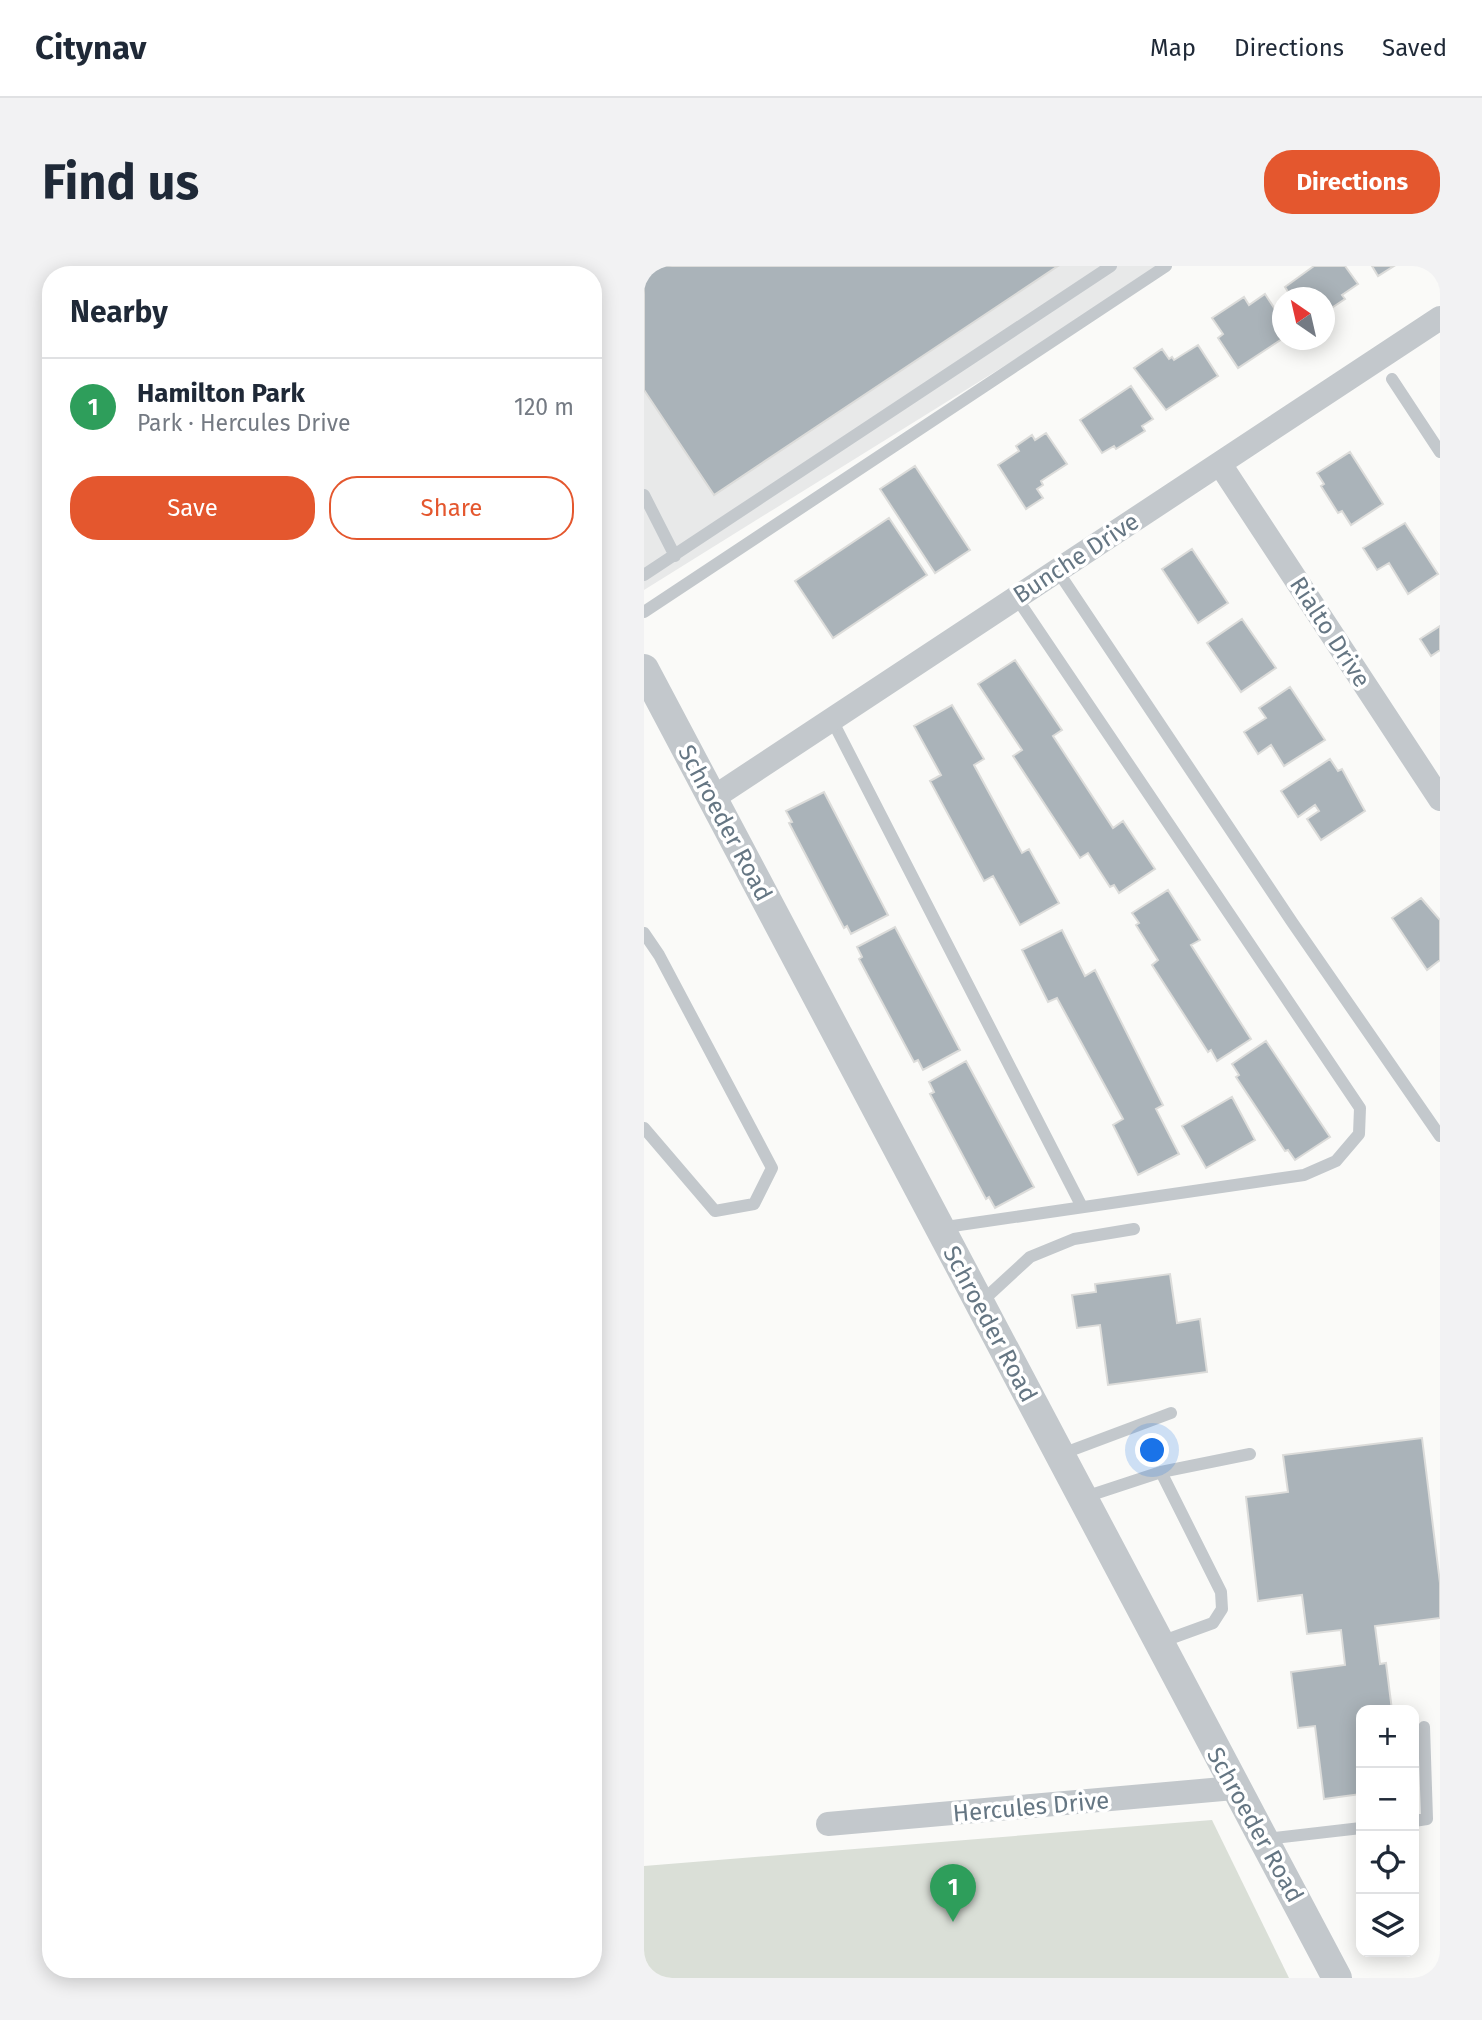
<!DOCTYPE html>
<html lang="en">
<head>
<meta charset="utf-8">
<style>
	:root { --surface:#fff; --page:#f2f2f3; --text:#1f2937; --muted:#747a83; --line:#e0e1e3; --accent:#e4572e }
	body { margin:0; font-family:"Fira Sans",sans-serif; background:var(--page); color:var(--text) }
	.controls { position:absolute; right:21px; bottom:21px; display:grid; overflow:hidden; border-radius:14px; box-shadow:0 4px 18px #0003 }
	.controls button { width:63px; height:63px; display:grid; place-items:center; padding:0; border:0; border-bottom:2px solid var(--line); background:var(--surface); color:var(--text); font:35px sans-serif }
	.compass { position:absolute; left:628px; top:21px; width:63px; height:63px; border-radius:50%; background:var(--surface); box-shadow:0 4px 18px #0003; rotate:326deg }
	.you { position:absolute; left:509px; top:1185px; width:24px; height:24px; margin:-18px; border:5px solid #fff; border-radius:50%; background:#1a73e8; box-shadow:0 0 0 10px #1a73e833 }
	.badge { display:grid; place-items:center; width:46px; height:46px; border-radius:50%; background:var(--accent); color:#fff; font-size:23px; font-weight:700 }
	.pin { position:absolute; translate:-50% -58px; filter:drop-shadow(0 2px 4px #0008) }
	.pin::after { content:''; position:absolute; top:37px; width:24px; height:21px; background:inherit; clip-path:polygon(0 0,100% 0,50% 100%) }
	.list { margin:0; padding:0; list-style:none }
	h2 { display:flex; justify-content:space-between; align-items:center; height:91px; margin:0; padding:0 28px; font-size:30px }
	h2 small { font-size:23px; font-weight:400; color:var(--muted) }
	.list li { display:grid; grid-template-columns:46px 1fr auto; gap:21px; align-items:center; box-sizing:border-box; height:98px; padding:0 28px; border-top:2px solid var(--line) }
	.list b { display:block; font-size:26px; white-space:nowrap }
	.list p { margin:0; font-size:23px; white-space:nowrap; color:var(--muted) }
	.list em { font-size:23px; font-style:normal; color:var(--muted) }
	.actions { display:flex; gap:14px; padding:21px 28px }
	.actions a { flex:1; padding:16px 0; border:2px solid var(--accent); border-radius:28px; text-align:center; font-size:24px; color:var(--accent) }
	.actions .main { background:var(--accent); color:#fff }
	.icon { flex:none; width:38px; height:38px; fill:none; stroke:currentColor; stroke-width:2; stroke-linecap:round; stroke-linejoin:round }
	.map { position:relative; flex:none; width:796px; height:1712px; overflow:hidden; border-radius:28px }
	header { display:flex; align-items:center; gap:42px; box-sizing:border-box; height:98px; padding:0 35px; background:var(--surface); border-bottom:2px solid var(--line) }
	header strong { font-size:33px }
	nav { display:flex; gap:38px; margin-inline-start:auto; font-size:24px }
	.intro { display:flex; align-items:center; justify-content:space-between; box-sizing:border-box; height:168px; padding:0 42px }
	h1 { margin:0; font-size:49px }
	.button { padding:18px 32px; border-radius:28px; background:var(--accent); color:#fff; font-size:24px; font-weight:700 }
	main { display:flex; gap:42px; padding:0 42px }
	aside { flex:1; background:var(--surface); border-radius:28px; box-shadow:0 4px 18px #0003 }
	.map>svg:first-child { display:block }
	.built { fill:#e8e9e9 }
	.green { fill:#dadfd7 }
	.building { fill:#aab3b9; stroke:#dcdcda; stroke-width:2 }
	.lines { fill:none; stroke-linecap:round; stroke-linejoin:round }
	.service { stroke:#c3c8cc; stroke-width:12 }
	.minor { stroke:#c3c8cc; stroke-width:24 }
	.tertiary { stroke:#c3c8cc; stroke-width:30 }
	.labels { text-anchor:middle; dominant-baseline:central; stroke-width:7; stroke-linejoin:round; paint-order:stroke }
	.street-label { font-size:24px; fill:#657683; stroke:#fff }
</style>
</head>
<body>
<header>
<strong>Citynav</strong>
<nav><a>Map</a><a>Directions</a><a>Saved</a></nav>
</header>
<div class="intro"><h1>Find us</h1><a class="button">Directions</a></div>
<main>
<aside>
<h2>Nearby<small></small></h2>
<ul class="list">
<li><span class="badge" style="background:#2e9e5b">1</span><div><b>Hamilton Park</b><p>Park · Hercules Drive</p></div><em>120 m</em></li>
</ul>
<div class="actions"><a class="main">Save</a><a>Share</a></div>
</aside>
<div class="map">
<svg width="796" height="1712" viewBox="0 0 796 1712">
	<rect width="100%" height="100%" fill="#fafaf8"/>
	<path class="built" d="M 0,0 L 521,0 L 0,324 Z"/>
	<path class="green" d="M 568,1554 L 645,1712 L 0,1712 L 0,1600 Z"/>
	<path class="building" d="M 0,0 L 414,0 L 70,229 L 0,124 Z
		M 670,0 L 701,0 L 714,18 L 698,29 L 701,33 L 680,47 L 680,32 L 648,32 L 641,21 Z
		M 728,0 L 750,0 L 734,10 Z
		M 621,28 L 638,54 L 638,73 L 594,102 L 574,72 L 579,68 L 568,52 L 600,31 L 605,39 Z
		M 554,79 L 574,110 L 522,144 L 490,102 L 518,83 L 525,93 L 528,91 L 530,94 Z
		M 487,120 L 509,153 L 498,160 L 501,165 L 472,183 L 470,180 L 458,187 L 436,154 Z
		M 402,167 L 423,198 L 397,215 L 399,219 L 393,223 L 399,232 L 382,243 L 354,199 L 375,185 L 372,180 L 388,169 L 391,174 Z
		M 706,186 L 739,238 L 707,259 L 698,245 L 694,247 L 677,220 L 680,218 L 673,207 Z
		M 271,200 L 326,284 L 291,307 L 236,223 Z
		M 245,252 L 283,309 L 189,372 L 151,315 Z
		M 761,257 L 794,308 L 764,328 L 745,297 L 733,304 L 719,282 Z
		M 548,283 L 584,337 L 554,357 L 518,303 Z
		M 598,353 L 632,402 L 597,426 L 563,377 Z
		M 796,360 L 796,384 L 787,390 L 776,373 Z
		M 371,394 L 418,464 L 409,470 L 469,562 L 479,555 L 511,603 L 475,627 L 470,619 L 466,621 L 444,587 L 436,592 L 369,490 L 378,484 L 334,418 Z
		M 646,421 L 681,474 L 640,500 L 627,479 L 614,488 L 600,466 L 622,452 L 615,442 Z
		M 308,439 L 340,493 L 330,499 L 378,587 L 385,583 L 415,637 L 376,659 L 349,610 L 340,615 L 286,515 L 297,509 L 270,460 Z
		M 686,493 L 694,505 L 698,503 L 721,545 L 677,574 L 663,553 L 675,545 L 671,539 L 654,551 L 637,525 Z
		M 180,526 L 244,649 L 207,668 L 203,660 L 200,662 L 145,557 L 148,556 L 142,545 Z
		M 524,624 L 556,674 L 547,679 L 607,773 L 573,795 L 567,784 L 564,786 L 508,699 L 514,694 L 492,659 L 495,657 L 488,647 Z
		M 777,632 L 796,654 L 796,694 L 783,704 L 748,652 Z
		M 251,661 L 316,784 L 279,804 L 274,794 L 270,796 L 215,693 L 218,691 L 213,681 Z
		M 418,664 L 441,710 L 451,704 L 519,839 L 512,843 L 535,888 L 494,909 L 469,859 L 479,853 L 413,732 L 404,736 L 378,684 Z
		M 622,775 L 686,871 L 651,894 L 644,884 L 641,885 L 592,811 L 595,809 L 588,798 Z
		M 322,795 L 390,921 L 351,942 L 345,931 L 342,933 L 286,828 L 290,826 L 285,816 Z
		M 588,831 L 611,874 L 562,902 L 538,860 Z
		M 526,1008 L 533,1057 L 556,1053 L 563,1106 L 464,1119 L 456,1059 L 433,1062 L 428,1029 L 452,1026 L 451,1018 Z
		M 778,1172 L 796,1317 L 796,1352 L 731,1360 L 736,1398 L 742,1397 L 748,1444 L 717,1444 L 717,1528 L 680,1533 L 671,1460 L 654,1462 L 647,1406 L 701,1399 L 697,1364 L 663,1368 L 658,1329 L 614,1335 L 602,1231 L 644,1226 L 639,1189 Z"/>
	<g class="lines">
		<path class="service" d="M 748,113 L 796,186
			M 0,229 L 31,290
			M 413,304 L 648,656 L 796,870
			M 0,309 L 467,0
			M 0,346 L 522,0
			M 188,454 L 437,939
			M 0,667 L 15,689 L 128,902 L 110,938 L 71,945 L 0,862
			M 295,962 L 660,909 L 692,895 L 715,868 L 716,842 L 372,331
			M 335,1038 L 386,991 L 430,973 L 490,963
			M 415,1189 L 527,1147
			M 438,1232 L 517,1206 L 606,1188
			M 514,1377 L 569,1357 L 578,1343 L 577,1326 L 517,1206
			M 770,1555 L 783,1553 L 780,1461
			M 621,1573 L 717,1562"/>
		<path class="minor" d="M 576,198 L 796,533
			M 69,532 L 796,52
			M 184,1558 L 590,1522"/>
		<path class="tertiary" d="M 0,403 L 693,1712"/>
	</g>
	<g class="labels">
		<g class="street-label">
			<text transform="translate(432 292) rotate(-33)">Bunche Drive</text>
			<text transform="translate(686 366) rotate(57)">Rialto Drive</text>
			<text transform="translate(81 557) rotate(62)">Schroeder Road</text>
			<text transform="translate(346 1058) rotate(62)">Schroeder Road</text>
			<text transform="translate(387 1541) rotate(-5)">Hercules Drive</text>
			<text transform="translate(611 1559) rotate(61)">Schroeder Road</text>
		</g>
	</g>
</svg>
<div class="controls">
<button>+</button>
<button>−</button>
<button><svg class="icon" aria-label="locate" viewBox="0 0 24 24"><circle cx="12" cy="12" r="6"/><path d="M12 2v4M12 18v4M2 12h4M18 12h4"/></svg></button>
<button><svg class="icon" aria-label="layers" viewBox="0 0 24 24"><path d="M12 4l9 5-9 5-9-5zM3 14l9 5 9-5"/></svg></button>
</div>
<svg class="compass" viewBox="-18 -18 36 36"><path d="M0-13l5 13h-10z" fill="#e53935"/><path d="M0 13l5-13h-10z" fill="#747a83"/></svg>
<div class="you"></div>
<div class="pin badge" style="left:309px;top:1656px;background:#2e9e5b">1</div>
</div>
</main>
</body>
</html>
